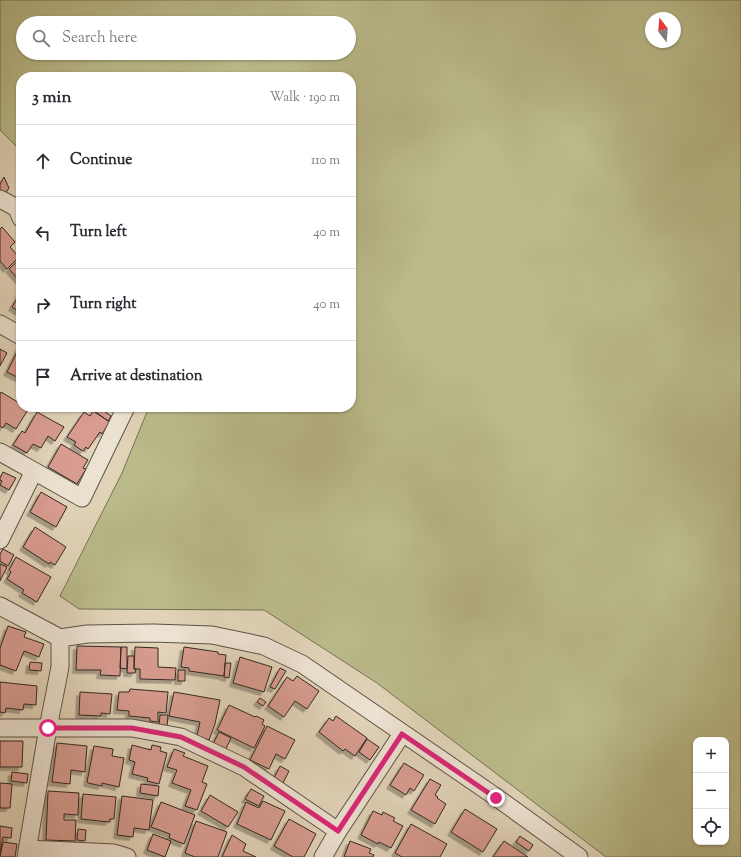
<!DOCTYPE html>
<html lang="en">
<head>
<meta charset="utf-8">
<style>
	:root { --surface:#fff; --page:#f7f7f7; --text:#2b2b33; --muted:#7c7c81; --line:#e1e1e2 }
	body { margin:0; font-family:"Sorts Mill Goudy",serif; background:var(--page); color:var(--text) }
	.controls { position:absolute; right:12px; bottom:12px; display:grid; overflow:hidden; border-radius:8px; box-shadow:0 1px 3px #0004 }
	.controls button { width:36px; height:36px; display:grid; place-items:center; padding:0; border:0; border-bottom:1px solid var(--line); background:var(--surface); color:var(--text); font:20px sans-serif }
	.compass { position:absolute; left:645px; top:12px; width:36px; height:36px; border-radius:50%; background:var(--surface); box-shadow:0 1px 3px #0004; rotate:344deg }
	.stop { position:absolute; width:12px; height:12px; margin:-9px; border:3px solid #db2777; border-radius:50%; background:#fff }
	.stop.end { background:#db2777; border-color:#fff; box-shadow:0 1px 4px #0008 }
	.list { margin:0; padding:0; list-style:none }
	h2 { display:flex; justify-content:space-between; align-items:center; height:52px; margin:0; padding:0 16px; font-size:17px }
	h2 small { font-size:13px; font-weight:400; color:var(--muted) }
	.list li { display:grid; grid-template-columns:26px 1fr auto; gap:12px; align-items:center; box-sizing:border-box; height:72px; padding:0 16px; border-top:1px solid var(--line) }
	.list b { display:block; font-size:15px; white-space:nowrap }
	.list em { font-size:13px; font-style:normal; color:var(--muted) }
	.icon { flex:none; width:22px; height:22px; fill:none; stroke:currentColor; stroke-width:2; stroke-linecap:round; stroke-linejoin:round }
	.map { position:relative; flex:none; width:741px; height:857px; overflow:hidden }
	.search { position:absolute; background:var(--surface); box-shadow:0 1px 3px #0004; left:16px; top:16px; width:340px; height:44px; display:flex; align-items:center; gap:10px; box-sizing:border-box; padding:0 14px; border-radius:22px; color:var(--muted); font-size:15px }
	.panel { position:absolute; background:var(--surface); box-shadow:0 1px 3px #0004; left:16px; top:72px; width:340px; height:340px; border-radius:16px }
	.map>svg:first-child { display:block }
	.green { fill:#baba8a; stroke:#767156; fill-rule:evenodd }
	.building { fill:#d79b8f; stroke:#332822; filter:url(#shadow) }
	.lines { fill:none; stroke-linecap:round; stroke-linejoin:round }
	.minor-casing { stroke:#5e5348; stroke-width:19 }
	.minor { stroke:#ece2d1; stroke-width:17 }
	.route { stroke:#db2777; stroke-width:5 }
</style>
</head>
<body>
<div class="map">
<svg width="741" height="857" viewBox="0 0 741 857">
	<defs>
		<filter id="shadow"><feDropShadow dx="-3.5" dy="3.5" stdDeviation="0" flood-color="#0004"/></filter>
	</defs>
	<rect width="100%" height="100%" fill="#e1d3b8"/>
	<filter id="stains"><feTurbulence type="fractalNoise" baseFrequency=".005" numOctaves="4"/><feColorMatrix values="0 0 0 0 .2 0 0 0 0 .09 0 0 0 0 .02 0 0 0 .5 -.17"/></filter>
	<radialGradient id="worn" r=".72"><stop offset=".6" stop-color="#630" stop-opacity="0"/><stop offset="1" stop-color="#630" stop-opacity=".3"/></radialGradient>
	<path class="green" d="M 0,0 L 741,0 L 741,857 L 606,857 L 377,683 L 264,610 L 79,609 L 60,596 L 122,473 L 149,407 L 351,407 L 351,77 L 21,77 L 21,151 L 0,130 ZM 651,18 L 675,18 L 675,42 L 651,42 ZM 23,23 L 349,23 L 349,53 L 23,53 ZM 696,740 L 726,740 L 726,842 L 696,842 Z"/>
	<path class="building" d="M 4,177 L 9,188 L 5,194 L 0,191 L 0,184 Z
		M 2,227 L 15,242 L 10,247 L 19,257 L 7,269 L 0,261 L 0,229 Z
		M 21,258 L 21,282 L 9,269 Z
		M 21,292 L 21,313 L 12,307 Z
		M 20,346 L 21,346 L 21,379 L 7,372 Z
		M 0,349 L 7,353 L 0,366 Z
		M 1,392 L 21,404 L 21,407 L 29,408 L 16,429 L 6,423 L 3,428 L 0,426 L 0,394 Z
		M 100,408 L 111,416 L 108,421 L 97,413 Z
		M 93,411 L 110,422 L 102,434 L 100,432 L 88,449 L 86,447 L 83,451 L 74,445 L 76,442 L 67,437 L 84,412 L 90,416 Z
		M 37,412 L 64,427 L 55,441 L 48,436 L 41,448 L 33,444 L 27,453 L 13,445 L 22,431 L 25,433 Z
		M 61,444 L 88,460 L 83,468 L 86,469 L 77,484 L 48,467 Z
		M 3,472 L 16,478 L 9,490 L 0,485 L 2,481 L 0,480 L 0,478 Z
		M 41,492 L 67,507 L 56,527 L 30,512 Z
		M 35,527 L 66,547 L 55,565 L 50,562 L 49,564 L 23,547 Z
		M 3,549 L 14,555 L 8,566 L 0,561 L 0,554 Z
		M 16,557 L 51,577 L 37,602 L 22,593 L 24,590 L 7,579 L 11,572 L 9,570 Z
		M 0,564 L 7,567 L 0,581 Z
		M 8,626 L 26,632 L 24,637 L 44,644 L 39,657 L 24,651 L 16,671 L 0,665 L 0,648 Z
		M 77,646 L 121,647 L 120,676 L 100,675 L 101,670 L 76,670 Z
		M 121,647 L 127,647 L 127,669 L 120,668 Z
		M 135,647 L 158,648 L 158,667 L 176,668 L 175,680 L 140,679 L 140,669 L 134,669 Z
		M 184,647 L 218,652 L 218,654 L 226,655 L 224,676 L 189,671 L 189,668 L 181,667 Z
		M 128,656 L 134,656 L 134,669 L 136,669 L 135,673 L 127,673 Z
		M 240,657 L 272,667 L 264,692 L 233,683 Z
		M 30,662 L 42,663 L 41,671 L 29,670 Z
		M 225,663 L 231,663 L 229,678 L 224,677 Z
		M 280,668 L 286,671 L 275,689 L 270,687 Z
		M 178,670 L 185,670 L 185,681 L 178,681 Z
		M 297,676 L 319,691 L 307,709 L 295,701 L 284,717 L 268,706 L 287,677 L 293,681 Z
		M 0,682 L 37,686 L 36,705 L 24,704 L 23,710 L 6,708 L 5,713 L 0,712 Z
		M 130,689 L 168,692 L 166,713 L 158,712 L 158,722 L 150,721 L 150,718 L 129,716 L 129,711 L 117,710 L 119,692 L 129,692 Z
		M 80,692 L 112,694 L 110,714 L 101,713 L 101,716 L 79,715 Z
		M 174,692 L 220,700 L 215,724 L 209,740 L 197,736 L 200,722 L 169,716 Z
		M 260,698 L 266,702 L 263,706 L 257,702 Z
		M 229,705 L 255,717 L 256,716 L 264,720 L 262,724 L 265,726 L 254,748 L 217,730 Z
		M 160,715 L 168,715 L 167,727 L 159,727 Z
		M 336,716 L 367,738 L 355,756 L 345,749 L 343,751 L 319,732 L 329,718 L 333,721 Z
		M 267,726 L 295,740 L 285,759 L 276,754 L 269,769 L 250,760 Z
		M 219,732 L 231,738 L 225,751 L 213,744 Z
		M 367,739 L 379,747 L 370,760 L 359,752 Z
		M 0,741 L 23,741 L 22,767 L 0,767 Z
		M 57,743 L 87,746 L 85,772 L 71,770 L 70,784 L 52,782 Z
		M 132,745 L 151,750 L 152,745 L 161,747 L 160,751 L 167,753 L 159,784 L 147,781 L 148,778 L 132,774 L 135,762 L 129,760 Z
		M 94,746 L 113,749 L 112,756 L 124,758 L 119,787 L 102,783 L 102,786 L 88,783 L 87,782 Z
		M 174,749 L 185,753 L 183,756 L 208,766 L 202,782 L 207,784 L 197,810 L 185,806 L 191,790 L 172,783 L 177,770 L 167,767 Z
		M 404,763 L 424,775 L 414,791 L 410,788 L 406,795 L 390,785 Z
		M 280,766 L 289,771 L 282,785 L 273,780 Z
		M 12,772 L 28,774 L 27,783 L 11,781 Z
		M 430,779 L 441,785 L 435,795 L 438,797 L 437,798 L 446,804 L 435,824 L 411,810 Z
		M 0,783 L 12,784 L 10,808 L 0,808 Z
		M 141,784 L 159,786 L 158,796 L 140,793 Z
		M 251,789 L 264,796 L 259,806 L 245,799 Z
		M 48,791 L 79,793 L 78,815 L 64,814 L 64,820 L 76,820 L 75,841 L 46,840 Z
		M 83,794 L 116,797 L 114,819 L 110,819 L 109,822 L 81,819 Z
		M 210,795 L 238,812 L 228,827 L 201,811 Z
		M 122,796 L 153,800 L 149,830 L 134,828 L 133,837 L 117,835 Z
		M 263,801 L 285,811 L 271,840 L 237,824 L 246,802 L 259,808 Z
		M 161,802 L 195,815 L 184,844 L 169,838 L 170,834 L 151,827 Z
		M 465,809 L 497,829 L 483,852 L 451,832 Z
		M 373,811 L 382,815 L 383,812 L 395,818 L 393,821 L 403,826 L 391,848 L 379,842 L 378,844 L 361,835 Z
		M 289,819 L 316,834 L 304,857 L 293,857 L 274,846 Z
		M 196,821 L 227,832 L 218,857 L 195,857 L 185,853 Z
		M 411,824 L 447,844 L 440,857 L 402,857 L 395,853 Z
		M 0,826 L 12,828 L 11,838 L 3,837 L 0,853 Z
		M 78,829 L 86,830 L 85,841 L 77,840 Z
		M 153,834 L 171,841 L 165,857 L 147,850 Z
		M 232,835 L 246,844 L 243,851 L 256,857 L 222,857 Z
		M 520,836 L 533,845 L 529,851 L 516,842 Z
		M 350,841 L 371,849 L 369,853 L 374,855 L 373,857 L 344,857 Z
		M 504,841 L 528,857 L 493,857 Z
		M 3,842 L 17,844 L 15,857 L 0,857 Z"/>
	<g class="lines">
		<defs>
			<path id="minor" d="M 0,199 L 17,208 L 21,218
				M 0,324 L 21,336
				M 0,452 L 82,498 L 126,407
				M 0,540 L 34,471
				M 0,606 L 60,638 L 87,634 L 153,633 L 212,635 L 264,646 L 302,664 L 496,797 L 579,857
				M 0,728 L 132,728 L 181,737 L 244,767 L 338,831
				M 28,849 L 114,853 L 127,857
				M 26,857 L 48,728 L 60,667 L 60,638
				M 323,857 L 338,831 L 402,734"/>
		</defs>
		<use href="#minor" class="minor-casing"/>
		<use href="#minor" class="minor"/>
	</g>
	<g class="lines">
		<path class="route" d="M 48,728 L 132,728 L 181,737 L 244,767 L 338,831 L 402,734 L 496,798"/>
	</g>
	<rect width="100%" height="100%" filter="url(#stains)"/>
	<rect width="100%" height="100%" fill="url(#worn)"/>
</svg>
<div class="controls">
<button>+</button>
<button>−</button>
<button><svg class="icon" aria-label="locate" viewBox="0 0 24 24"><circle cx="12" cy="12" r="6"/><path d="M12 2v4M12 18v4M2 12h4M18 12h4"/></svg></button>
</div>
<svg class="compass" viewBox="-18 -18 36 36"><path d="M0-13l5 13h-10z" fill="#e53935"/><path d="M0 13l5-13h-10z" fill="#7c7c81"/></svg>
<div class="stop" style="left:48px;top:728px"></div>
<div class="stop end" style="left:496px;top:798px"></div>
<div class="search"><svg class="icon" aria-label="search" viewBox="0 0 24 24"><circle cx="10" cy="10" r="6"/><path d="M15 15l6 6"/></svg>Search here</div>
<section class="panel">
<h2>3 min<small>Walk · 190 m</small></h2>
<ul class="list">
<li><svg class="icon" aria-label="ahead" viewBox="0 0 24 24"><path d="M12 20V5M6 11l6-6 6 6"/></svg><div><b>Continue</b></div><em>110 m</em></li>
<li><svg class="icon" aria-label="left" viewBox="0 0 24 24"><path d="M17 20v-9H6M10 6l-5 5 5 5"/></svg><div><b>Turn left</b></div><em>40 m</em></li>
<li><svg class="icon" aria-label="right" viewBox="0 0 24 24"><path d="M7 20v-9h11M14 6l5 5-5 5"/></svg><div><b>Turn right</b></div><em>40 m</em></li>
<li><svg class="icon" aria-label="arrive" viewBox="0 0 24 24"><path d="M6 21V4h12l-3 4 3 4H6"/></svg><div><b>Arrive at destination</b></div></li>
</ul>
</section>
</div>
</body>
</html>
